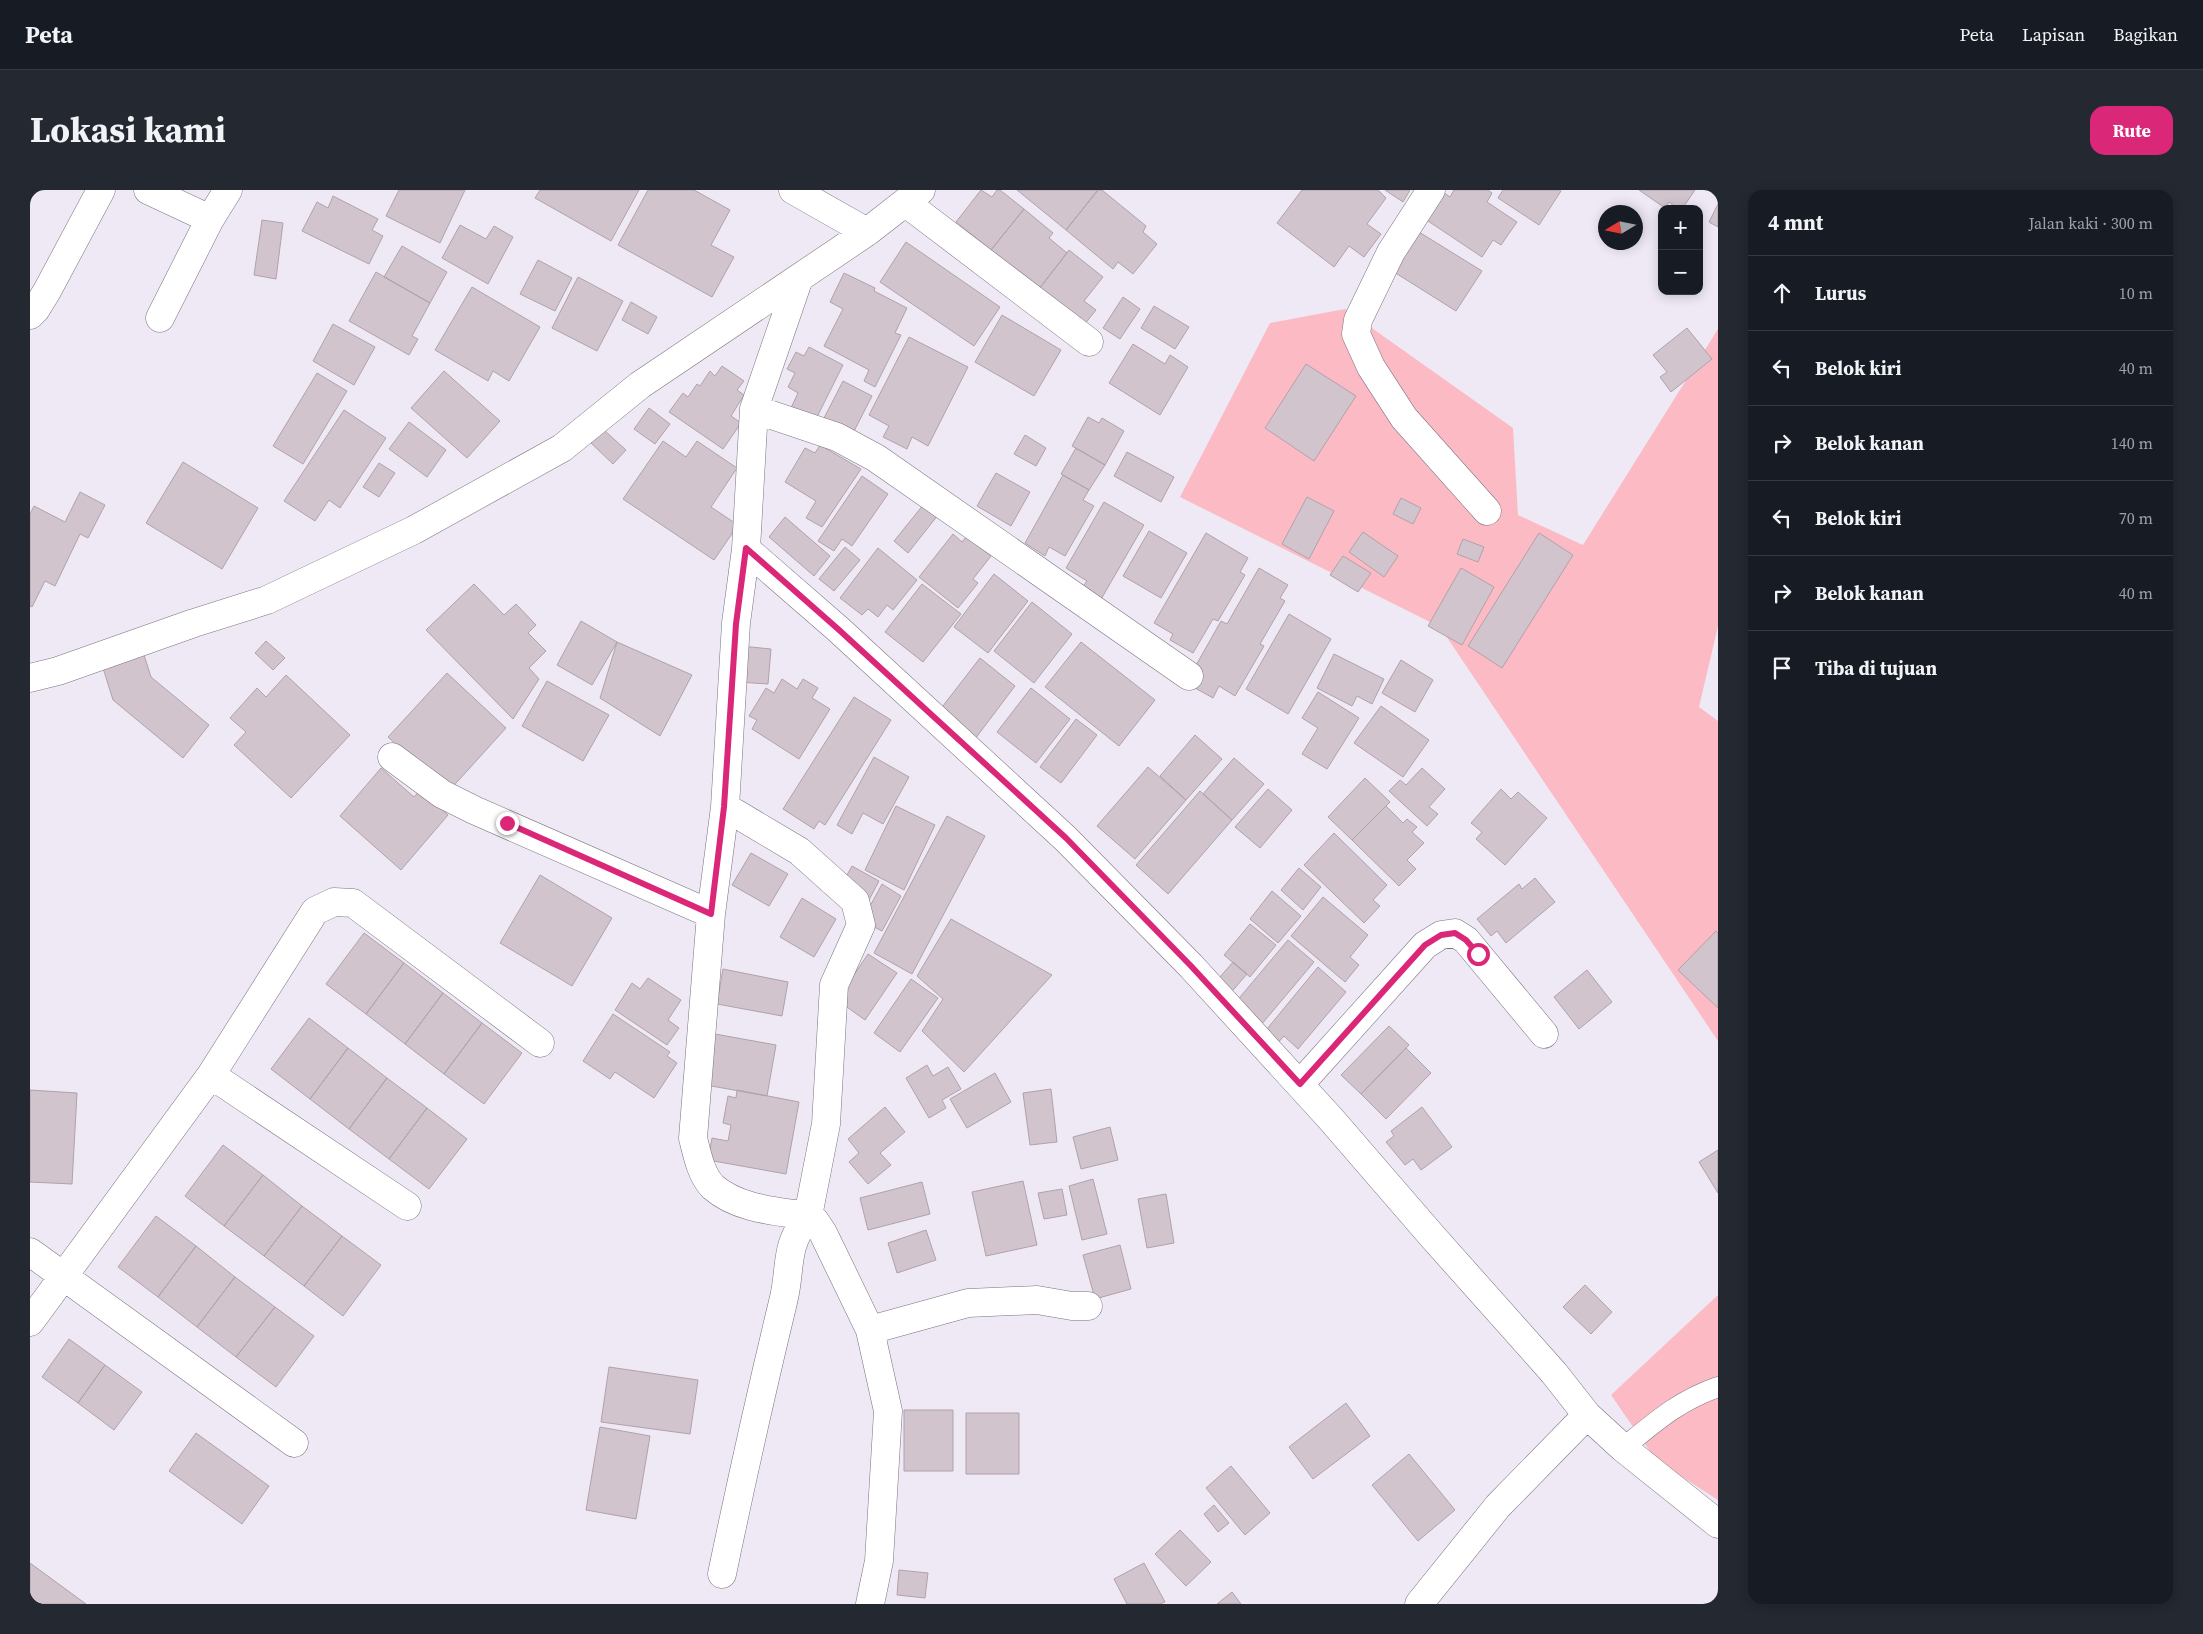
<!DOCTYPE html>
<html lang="id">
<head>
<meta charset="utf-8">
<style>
	:root { --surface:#171b24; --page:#242831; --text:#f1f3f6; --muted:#9ea1a6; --line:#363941; --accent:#db2777 }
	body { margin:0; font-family:"Source Serif 4",serif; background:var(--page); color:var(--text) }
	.controls { position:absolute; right:15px; top:15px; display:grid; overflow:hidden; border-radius:10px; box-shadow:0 2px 12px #0003 }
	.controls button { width:45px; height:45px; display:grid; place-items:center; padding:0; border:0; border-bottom:1px solid var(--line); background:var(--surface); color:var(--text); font:25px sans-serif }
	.compass { position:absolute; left:1568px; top:15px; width:45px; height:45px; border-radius:50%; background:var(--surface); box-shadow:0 2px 12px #0003; rotate:260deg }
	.stop { position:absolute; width:15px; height:15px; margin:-11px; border:4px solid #db2777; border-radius:50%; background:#fff }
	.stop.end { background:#db2777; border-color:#fff; box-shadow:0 1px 5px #0008 }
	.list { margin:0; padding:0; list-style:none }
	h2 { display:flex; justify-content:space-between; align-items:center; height:65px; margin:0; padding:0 20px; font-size:21px }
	h2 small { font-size:16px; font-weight:400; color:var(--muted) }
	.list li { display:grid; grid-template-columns:32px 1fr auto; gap:15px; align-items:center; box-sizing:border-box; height:75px; padding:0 20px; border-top:1px solid var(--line) }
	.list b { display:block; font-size:19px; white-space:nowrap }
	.list em { font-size:16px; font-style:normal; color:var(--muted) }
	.icon { flex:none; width:28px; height:28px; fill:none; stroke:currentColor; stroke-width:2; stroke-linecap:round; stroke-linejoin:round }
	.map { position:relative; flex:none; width:1688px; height:1414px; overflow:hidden; border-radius:15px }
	header { display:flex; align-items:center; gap:30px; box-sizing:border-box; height:70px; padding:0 25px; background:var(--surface); border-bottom:1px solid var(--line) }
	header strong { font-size:24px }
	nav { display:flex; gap:28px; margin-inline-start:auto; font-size:18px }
	.intro { display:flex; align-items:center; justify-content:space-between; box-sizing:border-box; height:120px; padding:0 30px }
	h1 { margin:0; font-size:35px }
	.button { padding:12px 22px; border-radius:15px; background:var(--accent); color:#fff; font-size:18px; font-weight:700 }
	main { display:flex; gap:30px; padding:0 30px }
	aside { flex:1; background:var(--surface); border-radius:15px; box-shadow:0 2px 12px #0003 }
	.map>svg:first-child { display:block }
	.green { fill:#fcbac4 }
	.building { fill:#d1c4cd; stroke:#afa2ab }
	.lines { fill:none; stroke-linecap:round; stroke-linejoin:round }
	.lane-casing { stroke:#79737f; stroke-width:21 }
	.street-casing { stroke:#79737f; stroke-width:29 }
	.lane { stroke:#fff; stroke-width:20 }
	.street { stroke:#fff; stroke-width:28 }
	.route { stroke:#db2777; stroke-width:6 }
</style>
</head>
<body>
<header>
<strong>Peta</strong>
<nav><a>Peta</a><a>Lapisan</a><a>Bagikan</a></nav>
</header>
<div class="intro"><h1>Lokasi kami</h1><a class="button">Rute</a></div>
<main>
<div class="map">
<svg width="1688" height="1414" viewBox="0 0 1688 1414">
	<rect width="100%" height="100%" fill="#efe9f6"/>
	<path class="green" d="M 1315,119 L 1483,238 L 1488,325 L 1553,355 L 1688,139 L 1688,436 L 1669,517 L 1688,531 L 1688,851 L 1410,437 L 1150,307 L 1240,133 Z
		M 1688,1105 L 1688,1310 L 1626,1270 L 1581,1205 Z"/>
	<path class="building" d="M 369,0 L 435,0 L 410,53 L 356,26 Z
		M 510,0 L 609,0 L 581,51 L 505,8 Z
		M 618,0 L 664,0 L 700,20 L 681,55 L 704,67 L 682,107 L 588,55 Z
		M 951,0 L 962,7 L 967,0 L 970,0 L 994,19 L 961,60 L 926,32 Z
		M 987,0 L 1068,0 L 1036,40 Z
		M 1068,0 L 1072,0 L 1116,36 L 1113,42 L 1127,54 L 1103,84 L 1088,72 L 1083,79 L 1036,40 Z
		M 1272,0 L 1348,0 L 1356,8 L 1337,34 L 1351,44 L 1334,67 L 1319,56 L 1304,77 L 1247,33 Z
		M 1355,0 L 1380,0 L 1373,12 Z
		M 1424,0 L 1458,0 L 1462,3 L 1457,12 L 1487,32 L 1471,55 L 1463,50 L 1452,67 L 1395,29 L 1413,2 L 1420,7 Z
		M 1473,0 L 1529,0 L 1531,1 L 1509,35 L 1468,8 Z
		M 1609,0 L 1665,0 L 1652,19 L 1648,19 L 1639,12 L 1635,18 Z
		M 303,6 L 348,29 L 342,40 L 353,46 L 339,74 L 272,41 L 287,12 L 298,18 Z
		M 1688,14 L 1688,37 L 1679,32 Z
		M 994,19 L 1023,43 L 1019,48 L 1037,63 L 1009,99 L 961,60 Z
		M 232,30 L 253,33 L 246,89 L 224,85 Z
		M 430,35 L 456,49 L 464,36 L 483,47 L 458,94 L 412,68 Z
		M 1389,42 L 1452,81 L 1426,121 L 1364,82 Z
		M 876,52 L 970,117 L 944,156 L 850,92 Z
		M 372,56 L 417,82 L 400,113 L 354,87 Z
		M 1039,60 L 1073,87 L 1054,111 L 1066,120 L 1054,135 L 1009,99 Z
		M 508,70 L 542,88 L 525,121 L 490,104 Z
		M 346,82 L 400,113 L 382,146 L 388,149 L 379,165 L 319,131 Z
		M 814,83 L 845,98 L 844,101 L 877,118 L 865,143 L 871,145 L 845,197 L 834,191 L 839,180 L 794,156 L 813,119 L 800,112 Z
		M 548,87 L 593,111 L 567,161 L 522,138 Z
		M 442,97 L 510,137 L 479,191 L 463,181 L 458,191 L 405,160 Z
		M 1093,107 L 1110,119 L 1090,149 L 1073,138 Z
		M 601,112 L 627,127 L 618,144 L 592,130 Z
		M 1124,116 L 1159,137 L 1145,159 L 1111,138 Z
		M 972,125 L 1031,160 L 1004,206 L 945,172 Z
		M 303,134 L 345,157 L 324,195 L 283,171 Z
		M 1657,138 L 1682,169 L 1641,202 L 1630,187 L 1637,182 L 1623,165 Z
		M 879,147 L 938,177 L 898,256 L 882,247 L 877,259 L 853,247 L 859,236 L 839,225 Z
		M 1103,154 L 1135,174 L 1140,165 L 1158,177 L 1130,225 L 1079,193 Z
		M 779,157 L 813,175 L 784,233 L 760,220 L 768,203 L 758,197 L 765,183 L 757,179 L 766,162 L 774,166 Z
		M 1276,174 L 1326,206 L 1284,271 L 1235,238 Z
		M 692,176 L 714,191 L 707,200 L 714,205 L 701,226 L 711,233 L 693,259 L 639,222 L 653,203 L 658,207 L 667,194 L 670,196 L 680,181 L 685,186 Z
		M 414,181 L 470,231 L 437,268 L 381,218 Z
		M 287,183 L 317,201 L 273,274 L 243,256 Z
		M 813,191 L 842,206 L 820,249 L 791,234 Z
		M 619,218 L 640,234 L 625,254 L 604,239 Z
		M 314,220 L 356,248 L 310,318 L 299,310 L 285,331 L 254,311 Z
		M 1058,227 L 1069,233 L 1072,228 L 1094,241 L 1075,275 L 1042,256 Z
		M 379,232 L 416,260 L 397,287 L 359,259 Z
		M 574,240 L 596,260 L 583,274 L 561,253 Z
		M 995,245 L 1016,258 L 1006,276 L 984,264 Z
		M 633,251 L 656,267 L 667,251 L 707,278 L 681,317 L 708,335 L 684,370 L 593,309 Z
		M 790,255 L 831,279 L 792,337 L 776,328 L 786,311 L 755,292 L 775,258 L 785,263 Z
		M 1046,258 L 1075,275 L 1059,300 L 1031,284 Z
		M 1097,262 L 1144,287 L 1131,312 L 1084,286 Z
		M 153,272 L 228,318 L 192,379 L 116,333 Z
		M 349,273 L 365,283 L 349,307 L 333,297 Z
		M 966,283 L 1000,302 L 981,336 L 947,316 Z
		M 1033,285 L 1059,300 L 1053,310 L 1064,316 L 1035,366 L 1019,357 L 1015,366 L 995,353 Z
		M 832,286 L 858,304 L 822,356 L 812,349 L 804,361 L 788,351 Z
		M 50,302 L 75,315 L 58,348 L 50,344 L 25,396 L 15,391 L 2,417 L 0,416 L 0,324 L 4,316 L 35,332 Z
		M 1277,307 L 1304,321 L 1279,369 L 1252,354 Z
		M 1371,308 L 1391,318 L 1383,334 L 1363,324 Z
		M 1074,312 L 1114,335 L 1070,411 L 1051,399 L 1057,391 L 1036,378 Z
		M 894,314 L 908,325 L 878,363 L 864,351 Z
		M 755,327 L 800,366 L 784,386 L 739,347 Z
		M 1119,341 L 1157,363 L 1131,408 L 1093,386 Z
		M 1333,342 L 1368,366 L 1354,387 L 1319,362 Z
		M 1176,343 L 1218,368 L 1210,382 L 1215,385 L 1188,431 L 1183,429 L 1163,463 L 1140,450 L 1143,444 L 1124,433 Z
		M 1509,343 L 1543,365 L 1472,478 L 1438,456 Z
		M 923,344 L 932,352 L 936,347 L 961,366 L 943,389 L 948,393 L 928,418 L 889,387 Z
		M 1433,349 L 1454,357 L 1448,372 L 1427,364 Z
		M 815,357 L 830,370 L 804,401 L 789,389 Z
		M 848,358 L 887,390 L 863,420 L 857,415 L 848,427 L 838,419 L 832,425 L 810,408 Z
		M 1313,366 L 1341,383 L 1328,402 L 1300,385 Z
		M 1229,378 L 1258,395 L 1250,408 L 1255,411 L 1230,454 L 1234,456 L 1205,506 L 1189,496 L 1183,508 L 1156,493 L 1191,431 L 1197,434 Z
		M 1431,378 L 1464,397 L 1432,455 L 1398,436 Z
		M 964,384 L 998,411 L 958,463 L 924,437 Z
		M 444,394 L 474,425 L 486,414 L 506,435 L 498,443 L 516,461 L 499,478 L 509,489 L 483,529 L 396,440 Z
		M 892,394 L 931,424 L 893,472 L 855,442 Z
		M 1002,412 L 1042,444 L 1004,493 L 964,461 Z
		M 1259,424 L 1301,449 L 1258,524 L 1216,499 Z
		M 551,431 L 587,452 L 562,495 L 527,475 Z
		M 236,451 L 255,468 L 243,480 L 225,463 Z
		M 587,452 L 662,485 L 630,546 L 570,508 Z
		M 1051,452 L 1125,510 L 1089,556 L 1015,497 Z
		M 711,456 L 741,459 L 738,494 L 708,492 Z
		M 1304,464 L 1354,489 L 1342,514 L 1327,506 L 1322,516 L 1287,498 Z
		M 114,465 L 121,487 L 179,535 L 153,568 L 83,510 L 73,478 Z
		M 950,468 L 985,496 L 945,549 L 909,521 Z
		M 1371,470 L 1403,490 L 1385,522 L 1352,503 Z
		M 417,483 L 476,538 L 418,602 L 358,547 Z
		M 256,485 L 320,545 L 261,608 L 204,555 L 216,542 L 200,528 L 227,498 L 236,507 Z
		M 752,489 L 767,499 L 773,489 L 788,498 L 782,508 L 800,519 L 769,569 L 722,539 L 727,530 L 719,526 L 736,498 L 744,503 Z
		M 517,491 L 579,525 L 553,571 L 492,536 Z
		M 1001,498 L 1040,529 L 1006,573 L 967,542 Z
		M 1288,502 L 1329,528 L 1297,579 L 1272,564 L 1288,538 L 1272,528 Z
		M 824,507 L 861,530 L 795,635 L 789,631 L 784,639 L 753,619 Z
		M 1351,516 L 1399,550 L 1373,587 L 1324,553 Z
		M 1046,529 L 1067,545 L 1031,593 L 1010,577 Z
		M 1165,545 L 1192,569 L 1156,610 L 1130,586 Z
		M 844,567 L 879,587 L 853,634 L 833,623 L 822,644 L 807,635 Z
		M 1204,568 L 1234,594 L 1202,630 L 1173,604 Z
		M 1118,577 L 1156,610 L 1105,669 L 1067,636 Z
		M 351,578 L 384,607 L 390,600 L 418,625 L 371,680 L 310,626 Z
		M 1392,578 L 1415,599 L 1399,617 L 1408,624 L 1397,636 L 1359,601 L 1370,590 L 1376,595 Z
		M 1335,588 L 1360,612 L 1322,650 L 1298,627 Z
		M 1238,599 L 1262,620 L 1230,658 L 1205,637 Z
		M 1471,599 L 1481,609 L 1488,602 L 1517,628 L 1475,675 L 1446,649 L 1452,642 L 1441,633 Z
		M 1170,601 L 1202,630 L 1138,704 L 1106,675 Z
		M 866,616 L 905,635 L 874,700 L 835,680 Z
		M 1356,616 L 1373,633 L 1377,629 L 1387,637 L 1382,642 L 1394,653 L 1377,670 L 1386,679 L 1369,696 L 1322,650 Z
		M 917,626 L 955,646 L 882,784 L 844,763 Z
		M 1304,643 L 1357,695 L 1343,710 L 1350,716 L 1334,733 L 1274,675 Z
		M 721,663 L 758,684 L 739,716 L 702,695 Z
		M 822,676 L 849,691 L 839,710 L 812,694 Z
		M 1269,678 L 1291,697 L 1273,720 L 1251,700 Z
		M 510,685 L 582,728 L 542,796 L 470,753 Z
		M 1505,688 L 1525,712 L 1476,753 L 1467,741 L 1461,746 L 1447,729 L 1489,694 L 1492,699 Z
		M 852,694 L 871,706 L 852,741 L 832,731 Z
		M 1242,701 L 1271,726 L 1248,753 L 1220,729 Z
		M 1293,707 L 1338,745 L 1320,767 L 1329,775 L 1315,792 L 1261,746 Z
		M 772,708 L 806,729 L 784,767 L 750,747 Z
		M 921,729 L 1022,785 L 934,882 L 892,841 L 913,809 L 887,786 Z
		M 1220,734 L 1246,755 L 1220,787 L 1194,765 Z
		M 1686,741 L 1688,743 L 1688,818 L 1648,780 Z
		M 334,743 L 374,773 L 336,824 L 296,794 Z
		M 1258,750 L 1284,772 L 1231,835 L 1205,813 Z
		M 838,764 L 867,783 L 835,830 L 807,810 Z
		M 1203,772 L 1217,784 L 1197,807 L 1183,795 Z
		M 374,773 L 413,803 L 375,854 L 336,824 Z
		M 1288,777 L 1316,802 L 1268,859 L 1254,846 L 1245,856 L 1232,845 Z
		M 693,779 L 758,792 L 752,826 L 687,814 Z
		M 1557,780 L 1582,812 L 1549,839 L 1524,807 Z
		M 618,788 L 651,810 L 638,830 L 649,838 L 637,855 L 585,820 L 602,793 L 610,799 Z
		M 881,789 L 908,808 L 870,862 L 844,843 Z
		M 413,803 L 452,833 L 414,884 L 375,854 Z
		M 583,824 L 640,862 L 637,866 L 647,873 L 624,908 L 585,882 L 580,889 L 553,871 Z
		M 279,828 L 318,858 L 280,909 L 241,879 Z
		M 452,833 L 492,863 L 454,914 L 414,884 Z
		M 1359,836 L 1379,855 L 1331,904 L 1311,885 Z
		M 685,844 L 746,855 L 737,906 L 676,895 Z
		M 318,858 L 357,888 L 319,939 L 280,909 Z
		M 1376,858 L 1401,883 L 1356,929 L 1331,904 Z
		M 897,875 L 903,886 L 918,877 L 931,899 L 912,910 L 916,918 L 899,928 L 876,888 Z
		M 965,883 L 981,912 L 937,938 L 920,909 Z
		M 357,888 L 397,918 L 359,969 L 319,939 Z
		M 1021,899 L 1027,952 L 1000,955 L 993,903 Z
		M 0,900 L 47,903 L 42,994 L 0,992 Z
		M 707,900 L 769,912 L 756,984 L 678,970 L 682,948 L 698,951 L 701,935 L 693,933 L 698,906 L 706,908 Z
		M 855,917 L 875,942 L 850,963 L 861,975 L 838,994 L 819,972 L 829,963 L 818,949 Z
		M 1392,917 L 1422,957 L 1391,980 L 1383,969 L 1375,975 L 1356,952 L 1364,946 L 1361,941 Z
		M 397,918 L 437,949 L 399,999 L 359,969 Z
		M 1080,937 L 1088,970 L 1051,979 L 1043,947 Z
		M 193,955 L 233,985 L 194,1036 L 155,1006 Z
		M 1688,960 L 1688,1003 L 1669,972 Z
		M 233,985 L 272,1016 L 234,1066 L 194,1036 Z
		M 1063,989 L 1077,1044 L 1052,1050 L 1039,996 Z
		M 993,991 L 1007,1055 L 956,1066 L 942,1002 Z
		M 892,992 L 900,1024 L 838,1040 L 830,1008 Z
		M 1032,999 L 1037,1025 L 1014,1029 L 1008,1003 Z
		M 1136,1004 L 1144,1053 L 1117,1058 L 1108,1009 Z
		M 272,1016 L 312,1046 L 274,1096 L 234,1066 Z
		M 126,1026 L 166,1056 L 128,1107 L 88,1077 Z
		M 896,1040 L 906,1070 L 867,1083 L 858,1053 Z
		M 312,1046 L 351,1075 L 313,1126 L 274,1096 Z
		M 1090,1055 L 1101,1099 L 1065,1109 L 1053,1065 Z
		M 166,1056 L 205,1087 L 167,1137 L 128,1107 Z
		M 205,1087 L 245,1117 L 206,1167 L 167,1137 Z
		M 1555,1095 L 1582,1122 L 1561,1144 L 1533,1117 Z
		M 245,1117 L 284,1146 L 246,1197 L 206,1167 Z
		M 39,1149 L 75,1175 L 48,1213 L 12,1187 Z
		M 75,1175 L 112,1202 L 84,1240 L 48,1213 Z
		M 579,1177 L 668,1190 L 660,1244 L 571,1232 Z
		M 1316,1213 L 1340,1246 L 1283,1289 L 1259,1257 Z
		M 874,1220 L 923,1220 L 923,1281 L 874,1281 Z
		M 936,1223 L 989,1223 L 989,1284 L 936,1284 Z
		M 570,1237 L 620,1246 L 606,1329 L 556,1320 Z
		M 166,1243 L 239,1296 L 212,1334 L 139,1281 Z
		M 1379,1264 L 1425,1320 L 1388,1351 L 1342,1295 Z
		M 1201,1276 L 1240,1323 L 1215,1345 L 1176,1298 Z
		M 1184,1315 L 1199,1333 L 1188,1342 L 1174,1324 Z
		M 1150,1340 L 1181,1372 L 1156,1396 L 1125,1364 Z
		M 0,1373 L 56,1414 L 0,1414 Z
		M 1114,1373 L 1135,1412 L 1130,1414 L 1097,1414 L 1084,1389 Z
		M 869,1380 L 898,1383 L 895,1408 L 867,1405 Z
		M 1202,1402 L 1211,1414 L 1187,1414 Z"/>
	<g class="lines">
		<defs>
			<path id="lane" d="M 1593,1258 C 1625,1232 1648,1211 1688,1197"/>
			<path id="street" d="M 118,0 L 180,29 L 198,0
				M 763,0 L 837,42
				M 1401,0 L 1361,62 L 1328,130 L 1326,144 L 1341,177 L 1374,228 L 1457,321
				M 876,13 L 1059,152
				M 769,88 L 724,219 L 716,359 L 808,439 L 1036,649 L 1161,776 L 1300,928 L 1402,1046 L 1524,1183 L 1557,1225 L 1593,1258 L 1688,1334
				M 0,125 L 6,119 L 17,101 L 71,0
				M 130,128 L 180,29
				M 724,219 L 807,247 L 846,268 L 1159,486
				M 0,488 L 28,481 L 164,433 L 237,410 L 384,340 L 532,258 L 610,195 L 837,42 L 891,0
				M 362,567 L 412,604 L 444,620 L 681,724
				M 695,617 L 769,661 L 825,711 L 831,735 L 804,795 L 796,934 L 778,1026 L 785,1031 L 793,1043 L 840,1140 L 858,1221 L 849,1371 L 840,1414
				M 181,885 L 377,1016
				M 1270,894 L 1395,755 L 1411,745 L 1425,743 L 1436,750 L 1514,844
				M 0,1062 L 264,1253
				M 0,1132 L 181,885 L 285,721 L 304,712 L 323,713 L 510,853
				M 840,1140 L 938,1113 L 1007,1110 L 1042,1116 L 1058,1116
				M 692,1384 C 711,1293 731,1203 753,1112 C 762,1077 753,1059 778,1026 C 746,1021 708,1019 683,997 C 671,985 667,964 663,948 L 681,724 L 695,617 L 706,433 L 716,359
				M 1389,1414 L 1468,1316 L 1557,1225"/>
		</defs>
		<use href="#lane" class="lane-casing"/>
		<use href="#street" class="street-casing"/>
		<use href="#lane" class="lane"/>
		<use href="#street" class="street"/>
	</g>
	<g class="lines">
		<path class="route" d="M 477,633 L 681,724 L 694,617 L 706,434 L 716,358 L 808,439 L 1036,648 L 1161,776 L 1270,894 L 1395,755 L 1411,745 L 1425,743 L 1436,750 L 1448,764"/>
	</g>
</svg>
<div class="controls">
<button>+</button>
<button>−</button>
</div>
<svg class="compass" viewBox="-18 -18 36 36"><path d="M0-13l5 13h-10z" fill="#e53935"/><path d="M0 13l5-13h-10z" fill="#9ea1a6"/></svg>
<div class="stop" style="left:1448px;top:764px"></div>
<div class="stop end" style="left:477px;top:633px"></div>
</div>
<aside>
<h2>4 mnt<small>Jalan kaki · 300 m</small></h2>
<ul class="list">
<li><svg class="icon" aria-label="ahead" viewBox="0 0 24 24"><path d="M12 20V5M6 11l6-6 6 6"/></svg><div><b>Lurus</b></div><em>10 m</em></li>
<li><svg class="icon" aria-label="left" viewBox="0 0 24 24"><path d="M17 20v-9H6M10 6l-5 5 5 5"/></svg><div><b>Belok kiri</b></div><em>40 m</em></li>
<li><svg class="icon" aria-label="right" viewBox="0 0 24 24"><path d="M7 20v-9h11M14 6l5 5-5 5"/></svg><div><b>Belok kanan</b></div><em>140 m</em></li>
<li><svg class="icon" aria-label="left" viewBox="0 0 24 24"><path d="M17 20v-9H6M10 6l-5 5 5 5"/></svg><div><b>Belok kiri</b></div><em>70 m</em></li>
<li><svg class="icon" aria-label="right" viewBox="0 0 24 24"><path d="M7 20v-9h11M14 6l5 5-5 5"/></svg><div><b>Belok kanan</b></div><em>40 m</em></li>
<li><svg class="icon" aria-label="arrive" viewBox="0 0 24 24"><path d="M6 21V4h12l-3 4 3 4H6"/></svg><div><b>Tiba di tujuan</b></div></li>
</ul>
</aside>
</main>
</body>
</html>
